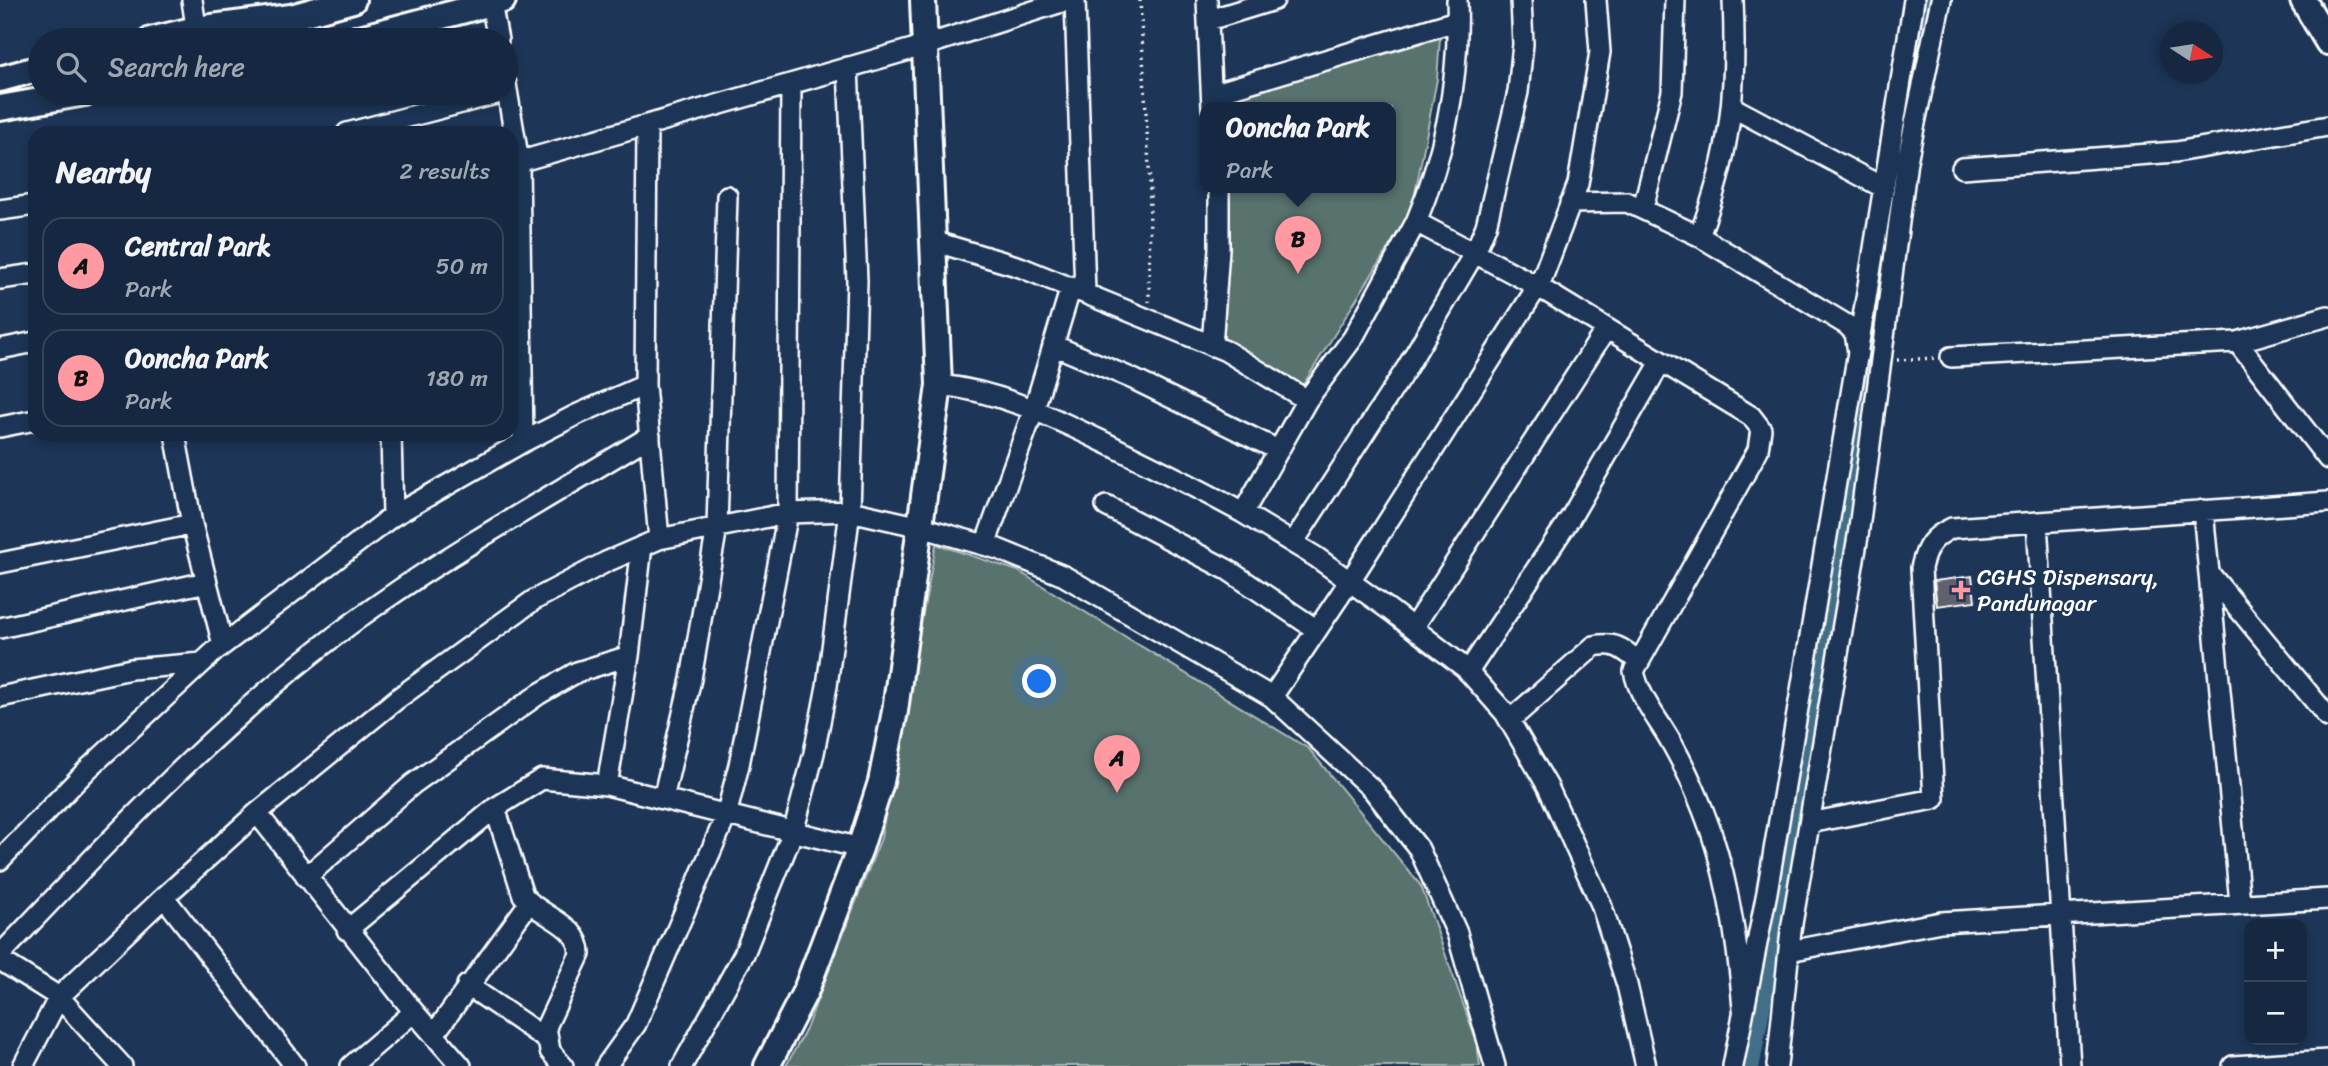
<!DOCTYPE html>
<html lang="en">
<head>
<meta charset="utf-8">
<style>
	:root { --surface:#162841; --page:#1f3048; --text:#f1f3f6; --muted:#9ea6b1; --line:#35445a; --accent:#ff9aa2 }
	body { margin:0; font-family:Sriracha,sans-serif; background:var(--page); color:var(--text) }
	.controls { position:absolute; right:21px; bottom:21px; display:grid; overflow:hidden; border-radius:14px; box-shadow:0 4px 10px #0003 }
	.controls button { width:63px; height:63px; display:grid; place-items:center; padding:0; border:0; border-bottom:2px solid var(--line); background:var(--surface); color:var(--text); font:35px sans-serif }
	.compass { position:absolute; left:2160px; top:21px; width:63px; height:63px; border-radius:50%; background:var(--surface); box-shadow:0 4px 10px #0003; rotate:102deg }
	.you { position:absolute; left:1040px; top:682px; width:24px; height:24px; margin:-18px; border:5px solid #fff; border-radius:50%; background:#1a73e8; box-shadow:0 0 0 10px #1a73e833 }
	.badge { display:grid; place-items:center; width:46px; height:46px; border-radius:50%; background:var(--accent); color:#111; font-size:23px; font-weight:700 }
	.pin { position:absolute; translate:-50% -58px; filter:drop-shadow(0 2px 4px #0008) }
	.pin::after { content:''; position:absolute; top:37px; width:24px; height:21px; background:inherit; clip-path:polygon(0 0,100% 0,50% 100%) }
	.popup { position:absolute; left:1200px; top:102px; width:196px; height:91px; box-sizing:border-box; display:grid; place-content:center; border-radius:14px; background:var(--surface); filter:drop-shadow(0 2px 5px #0005); font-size:23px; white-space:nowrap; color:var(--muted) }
	.popup b { font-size:26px; color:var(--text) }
	.popup::after { content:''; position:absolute; left:50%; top:100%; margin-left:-14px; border:14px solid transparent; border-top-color:var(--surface) }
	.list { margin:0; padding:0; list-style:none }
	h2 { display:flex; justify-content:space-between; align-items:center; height:91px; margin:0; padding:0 28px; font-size:30px }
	h2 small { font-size:23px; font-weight:400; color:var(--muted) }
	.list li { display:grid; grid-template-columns:46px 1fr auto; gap:21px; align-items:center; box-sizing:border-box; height:98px; margin:0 14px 14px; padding:0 14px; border:2px solid var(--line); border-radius:21px }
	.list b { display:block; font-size:26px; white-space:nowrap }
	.list p { margin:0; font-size:23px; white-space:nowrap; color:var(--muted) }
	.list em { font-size:23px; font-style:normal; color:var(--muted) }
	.icon { flex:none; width:38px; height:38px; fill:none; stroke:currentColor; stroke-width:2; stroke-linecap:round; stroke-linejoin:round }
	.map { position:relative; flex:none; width:2328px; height:1066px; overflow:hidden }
	.search { position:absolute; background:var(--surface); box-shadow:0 4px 10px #0003; left:28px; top:28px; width:490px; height:77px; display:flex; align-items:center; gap:18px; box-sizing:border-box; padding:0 24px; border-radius:38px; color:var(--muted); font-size:26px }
	.panel { position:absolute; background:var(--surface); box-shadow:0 4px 10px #0003; left:28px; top:126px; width:490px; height:315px; border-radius:21px }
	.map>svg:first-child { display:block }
	.green { fill:#59726e; stroke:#acb8b6; stroke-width:2 }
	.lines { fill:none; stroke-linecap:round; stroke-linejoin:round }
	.canal { stroke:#426e88; stroke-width:19 }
	.building { fill:#62606d; stroke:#fff; stroke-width:2 }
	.minor-casing { stroke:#fff; stroke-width:24 }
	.tertiary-casing { stroke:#fff; stroke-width:30 }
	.path { stroke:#fff; stroke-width:3.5; stroke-dasharray:2 5; stroke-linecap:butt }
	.minor { stroke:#1d3557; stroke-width:19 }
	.tertiary { stroke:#1d3557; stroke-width:24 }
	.poi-dot { fill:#ff9aa2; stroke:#1d3557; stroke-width:2.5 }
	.labels { text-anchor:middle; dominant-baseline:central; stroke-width:5; stroke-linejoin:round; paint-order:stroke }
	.poi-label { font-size:23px; fill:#fff; stroke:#1d3557; text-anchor:start }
</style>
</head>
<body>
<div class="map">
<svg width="2328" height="1066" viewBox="0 0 2328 1066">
	<rect width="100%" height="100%" fill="#1d3557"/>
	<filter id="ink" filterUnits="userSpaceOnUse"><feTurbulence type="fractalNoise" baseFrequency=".0143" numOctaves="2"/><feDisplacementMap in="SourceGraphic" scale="14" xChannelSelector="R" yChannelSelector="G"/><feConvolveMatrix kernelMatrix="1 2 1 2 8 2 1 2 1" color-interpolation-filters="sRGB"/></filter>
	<g filter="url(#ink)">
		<path class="green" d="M 1440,38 L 1437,79 L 1412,210 L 1303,385 L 1224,339 L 1224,188 L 1391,188 L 1391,108 L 1223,108 L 1223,100 Z
			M 936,544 L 1018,571 L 1309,749 L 1421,886 L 1477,1043 L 1480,1066 L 786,1066 L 806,1029 L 881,838 Z"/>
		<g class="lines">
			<path class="canal" d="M 1922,47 L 1931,0
				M 1750,1066 L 1796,812 L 1886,256"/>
		</g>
		<path class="building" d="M 1972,576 L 1975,601 L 1937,606 L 1934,581 Z"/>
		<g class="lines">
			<defs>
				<path id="minor" d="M 192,0 L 198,40
					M 1075,0 L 1085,292
					M 1207,0 L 1212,108
					M 491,3 L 498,40
					M 1209,20 L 1274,0
					M 506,84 L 519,162 L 523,442
					M 1212,94 L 1456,21
					M 1732,107 L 1884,188
					M 347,133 L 500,93
					M 511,164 L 923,46 L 1068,0
					M 1962,168 L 2176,152 L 2328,126
					M 1570,203 L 1627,202 L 1699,236 C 1731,154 1737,88 1733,0
					M 1643,208 L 1672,92 L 1675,0
					M 0,210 L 35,205
					M 1416,222 C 1445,152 1460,76 1457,0
					M 1699,236 L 1847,325 L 1855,333 L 1858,352 L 1767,892 L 1733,1066
					M 936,242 L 1020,267 L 1226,351 L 1307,400 L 1243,513 L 1316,557 L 1391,611 L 1465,668 L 1505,713 L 1548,787 L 1601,904 L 1627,985 L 1646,1066
					M 0,279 L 35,274
					M 2237,342 L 2328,459
					M 1053,345 L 1133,379 L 1278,450
					M 1212,346 L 1219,249 L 1219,188
					M 1858,348 L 1914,0
					M 0,349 L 35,342
					M 1951,357 L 2237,342 L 2328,316
					M 645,385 L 659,539
					M 939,385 C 1001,391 1054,418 1110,445 C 1155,467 1199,489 1243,513
					M 1307,400 L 1353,338 L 1416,222 L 1537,286 L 1751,416 L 1761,429 L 1758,450 L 1634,671 C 1639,697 1658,719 1671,742 C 1683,763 1694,787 1703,810 C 1728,872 1738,943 1743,1009
					M 0,427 L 35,420
					M 175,434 L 192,524 L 223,645
					M 391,434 L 393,516
					M 1106,506 L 1228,570 L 1317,630
					M 2203,510 L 2240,903
					M 2037,522 L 2070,1066
					M 1293,543 L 1406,369 L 1475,252 L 1486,226 L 1518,92 L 1523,44 L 1521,0
					M 985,545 L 1034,409 L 1071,287
					M 0,563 L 192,524
					M 2209,573 L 2328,717
					M 0,628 L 206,582
					M 1413,628 L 1606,329
					M 1468,672 L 1571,517 L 1661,362
					M 0,697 L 131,669 L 202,663
					M 1272,697 L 1355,573 L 1541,281 L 1578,184 L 1600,52 L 1596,0
					M 1510,720 L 1594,646 C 1615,642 1622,648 1638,661
					M 607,785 L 629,656 L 642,546
					M 663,799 L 691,679 L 717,527 L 727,196
					M 495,808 L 523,895 C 539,917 580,923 580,954 L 546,1027 L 550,1051 L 563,1066
					M 257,813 L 414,1012 L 351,1066
					M 1809,823 L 1934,799 L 1921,568 C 1926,547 1932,537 1952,528 L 2328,502
					M 0,860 L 89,768 L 215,651 L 393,516 L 523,442 L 576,415 L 645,385 L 647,125
					M 306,877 L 413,784 L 539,694 L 577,672 L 629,656
					M 164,897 L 295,1066
					M 347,930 L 495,808 L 542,779 L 607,785 L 860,848
					M 1789,951 L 1941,922 L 2328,899
					M 0,955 C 119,830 238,702 380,603 C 466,543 560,491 650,436
					M 0,960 L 59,997 L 122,1066
					M 467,985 L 546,1039
					M 414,1012 L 461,1066
					M 435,1033 L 529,903
					M 23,1066 L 59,997 L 164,897 L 257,813 L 397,699 L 534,600 L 606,562 L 659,539 L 788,513 L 850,511 L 921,527 L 998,549 L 1064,576 L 1272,697 L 1373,790 L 1419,849 L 1457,933 L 1495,1066
					M 606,1066 L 636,1024 L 726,816 L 739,765 L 788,513 L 791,84
					M 682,1066 L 744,954 L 794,829 L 814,753 L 827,686 L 850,511 L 857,281 L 848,67
					M 1777,1066 L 1791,930 L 1858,536 L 1907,161 L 1941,0
					M 2233,1066 L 2328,1060"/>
				<path id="tertiary" d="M 2303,0 L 2328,42
					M 151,40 L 196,29 L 291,17 L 353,0
					M 352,40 L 503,0
					M 0,79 L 40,68
					M 0,108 L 85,93
					M 767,1066 L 806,990 L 860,848 L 881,782 L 895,711 L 939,385 L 923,0"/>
			</defs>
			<use href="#minor" class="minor-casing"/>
			<use href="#tertiary" class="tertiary-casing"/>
			<path class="path" d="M 1140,0 L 1150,186 L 1149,302
				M 1897,360 L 1935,358"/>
			<use href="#minor" class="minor"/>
			<use href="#tertiary" class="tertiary"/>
		</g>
	</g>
	<path class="poi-dot" d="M1957.5 579.5h7v7h7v7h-7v7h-7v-7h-7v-7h7z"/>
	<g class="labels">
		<g class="poi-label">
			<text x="1977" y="577">CGHS Dispensary,<tspan x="1977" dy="26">Pandunagar</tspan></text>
		</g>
	</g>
</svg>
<div class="controls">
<button>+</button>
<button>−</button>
</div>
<svg class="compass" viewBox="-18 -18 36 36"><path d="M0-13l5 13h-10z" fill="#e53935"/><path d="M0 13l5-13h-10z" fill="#9ea6b1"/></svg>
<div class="you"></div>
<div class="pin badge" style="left:1117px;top:793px">A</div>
<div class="pin badge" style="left:1298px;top:274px">B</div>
<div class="popup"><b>Ooncha Park</b>Park</div>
<div class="search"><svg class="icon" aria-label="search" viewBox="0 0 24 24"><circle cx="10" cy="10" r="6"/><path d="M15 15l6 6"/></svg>Search here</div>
<section class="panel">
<h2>Nearby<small>2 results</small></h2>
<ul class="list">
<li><span class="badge">A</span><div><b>Central Park</b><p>Park</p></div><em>50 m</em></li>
<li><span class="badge">B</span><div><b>Ooncha Park</b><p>Park</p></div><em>180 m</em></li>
</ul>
</section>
</div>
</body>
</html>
